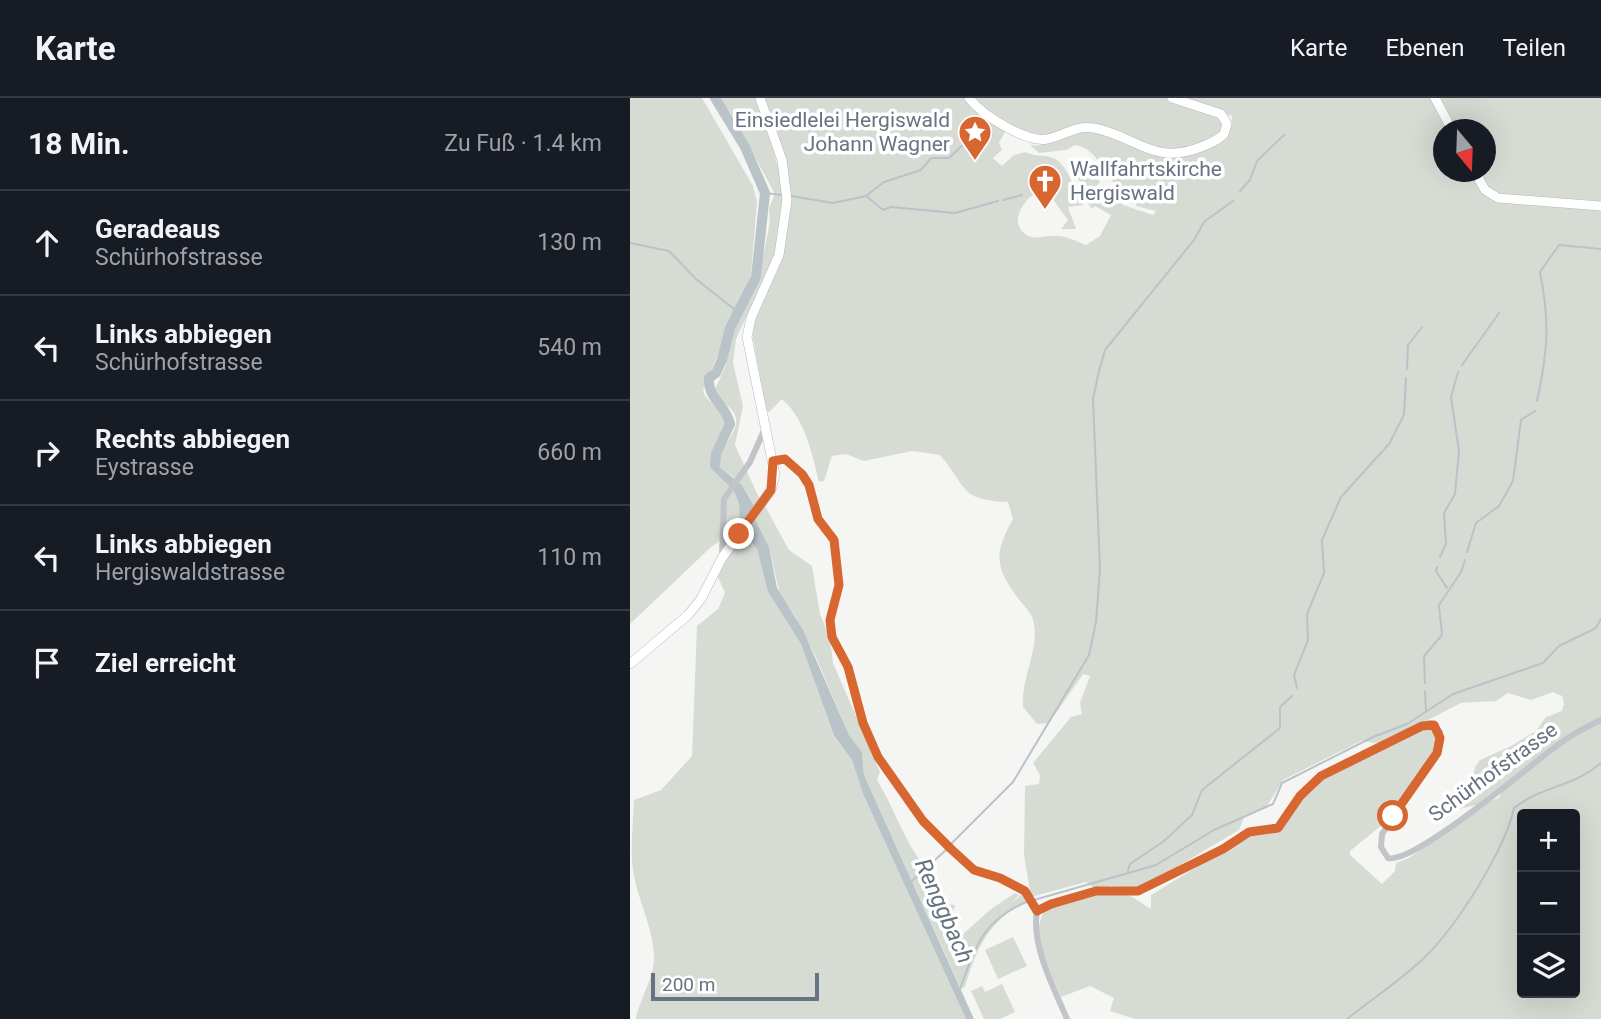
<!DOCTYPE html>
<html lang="de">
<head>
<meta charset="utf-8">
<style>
	:root { --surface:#171b24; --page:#20242c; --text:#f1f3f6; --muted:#9ea1a6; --line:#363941 }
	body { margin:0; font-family:Roboto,sans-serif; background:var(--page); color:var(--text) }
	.controls { position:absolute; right:21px; bottom:21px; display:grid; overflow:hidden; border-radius:7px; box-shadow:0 7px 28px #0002 }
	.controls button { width:63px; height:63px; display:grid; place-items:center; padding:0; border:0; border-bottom:2px solid var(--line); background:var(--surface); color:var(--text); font:35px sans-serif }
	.compass { position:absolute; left:803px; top:21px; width:63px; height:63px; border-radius:50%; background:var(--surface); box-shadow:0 7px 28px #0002; rotate:161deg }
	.scale { position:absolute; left:21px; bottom:18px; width:168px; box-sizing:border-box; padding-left:7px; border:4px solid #677382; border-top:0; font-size:19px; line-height:24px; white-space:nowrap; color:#677382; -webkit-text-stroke:5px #fff; paint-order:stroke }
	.stop { position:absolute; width:21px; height:21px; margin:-16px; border:5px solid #d76631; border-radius:50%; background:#fff }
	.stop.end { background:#d76631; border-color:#fff; box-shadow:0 2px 7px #0008 }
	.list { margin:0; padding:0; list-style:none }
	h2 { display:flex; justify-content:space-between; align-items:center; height:91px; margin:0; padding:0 28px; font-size:30px }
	h2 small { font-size:23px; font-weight:400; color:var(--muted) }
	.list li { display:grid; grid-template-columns:46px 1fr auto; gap:21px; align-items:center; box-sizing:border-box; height:105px; padding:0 28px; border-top:2px solid var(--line) }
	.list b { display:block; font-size:26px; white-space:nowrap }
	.list p { margin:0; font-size:23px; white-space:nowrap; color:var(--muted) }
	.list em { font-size:23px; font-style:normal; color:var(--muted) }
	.icon { flex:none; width:38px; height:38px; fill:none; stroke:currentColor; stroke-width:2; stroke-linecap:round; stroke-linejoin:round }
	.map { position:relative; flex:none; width:971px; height:921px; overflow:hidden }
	header { display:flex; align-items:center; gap:42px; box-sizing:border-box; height:98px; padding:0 35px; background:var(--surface); border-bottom:2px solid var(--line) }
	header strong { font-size:33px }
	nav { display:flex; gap:38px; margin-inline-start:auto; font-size:24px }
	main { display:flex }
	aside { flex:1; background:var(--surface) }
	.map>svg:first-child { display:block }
	.green { fill:#d6dcd4; fill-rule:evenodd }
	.water { fill:#b9c3c8 }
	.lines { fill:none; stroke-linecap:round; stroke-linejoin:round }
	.stream { stroke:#b9c3c8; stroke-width:2 }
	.river { stroke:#b9c3c8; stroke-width:10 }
	.secondary-casing { stroke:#b4b8bc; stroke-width:10 }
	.street { stroke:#c1c4c8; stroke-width:6 }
	.secondary { stroke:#fff; stroke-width:9 }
	.route { stroke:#d76631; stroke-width:9 }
	.labels { text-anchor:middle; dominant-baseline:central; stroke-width:7; stroke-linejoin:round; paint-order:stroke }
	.poi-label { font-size:21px; fill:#677382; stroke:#fff; text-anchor:end }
	.street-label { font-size:21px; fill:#677382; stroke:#fff }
	.water-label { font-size:23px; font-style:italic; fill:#63747f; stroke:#fff }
</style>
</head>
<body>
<header>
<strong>Karte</strong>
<nav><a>Karte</a><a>Ebenen</a><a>Teilen</a></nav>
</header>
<main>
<aside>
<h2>18 Min.<small>Zu Fuß · 1.4 km</small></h2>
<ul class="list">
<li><svg class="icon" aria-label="ahead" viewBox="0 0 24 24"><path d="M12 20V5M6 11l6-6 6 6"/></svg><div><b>Geradeaus</b><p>Schürhofstrasse</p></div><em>130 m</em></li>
<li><svg class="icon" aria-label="left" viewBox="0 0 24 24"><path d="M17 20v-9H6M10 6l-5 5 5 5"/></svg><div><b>Links abbiegen</b><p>Schürhofstrasse</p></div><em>540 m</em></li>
<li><svg class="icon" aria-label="right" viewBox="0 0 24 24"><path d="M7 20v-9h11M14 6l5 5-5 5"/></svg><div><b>Rechts abbiegen</b><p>Eystrasse</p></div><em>660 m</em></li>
<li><svg class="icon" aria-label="left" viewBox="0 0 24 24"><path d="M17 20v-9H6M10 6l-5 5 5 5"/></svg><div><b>Links abbiegen</b><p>Hergiswaldstrasse</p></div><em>110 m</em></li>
<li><svg class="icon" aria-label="arrive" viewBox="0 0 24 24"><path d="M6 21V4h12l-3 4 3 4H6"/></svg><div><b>Ziel erreicht</b></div></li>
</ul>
</aside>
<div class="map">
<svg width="971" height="921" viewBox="0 0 971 921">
	<rect width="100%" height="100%" fill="#f5f6f3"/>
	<path class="green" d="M 0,0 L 72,0 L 123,88 L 127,104 L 121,176 L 112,200 L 98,223 L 89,255 L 73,291 L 75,298 L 98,322 L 83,352 L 95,384 L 104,393 L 109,406 L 111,428 L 95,451 L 90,443 L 81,449 L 0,526 Z
		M 89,0 L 128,0 L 154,89 L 147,153 L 106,241 L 103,265 L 113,308 L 105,347 L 130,402 L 125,410 C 118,400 111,387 103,379 C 99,375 92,374 89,369 C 81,356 108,339 106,321 C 104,306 86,306 85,291 L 96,267 L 104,228 L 129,180 L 140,123 L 139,110 L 145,96 L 102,17 Z
		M 134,0 L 536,0 L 591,19 L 594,31 L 585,41 L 573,46 L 534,55 L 456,27 L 417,38 L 402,38 L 355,11 L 353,16 L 376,32 L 369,45 L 372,52 L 363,60 L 372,68 L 384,57 L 395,54 C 405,59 414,56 423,60 C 438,66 445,94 454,107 L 438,109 L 446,131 L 431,131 L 438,122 L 416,92 C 400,92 379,119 392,133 C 402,145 416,136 429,138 C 438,139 448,144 456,147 L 470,138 L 481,117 L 465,108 L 462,111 L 448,92 L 452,88 L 445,75 L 441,76 L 440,68 L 449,75 L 458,67 L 470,84 L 463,92 L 467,101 L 475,104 L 485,100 L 493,107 L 523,117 L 526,113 L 506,108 L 506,104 C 479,94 474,52 445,47 L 436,52 L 409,55 L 400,47 C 421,50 432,32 454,32 C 465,32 475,36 485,40 C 524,57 540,65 582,47 C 593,42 602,31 602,18 L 553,0 L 801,0 L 821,31 L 814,32 L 814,74 L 841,74 L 851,91 L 864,101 L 971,110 L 971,620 L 933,640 L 846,707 L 825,712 L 838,701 L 845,669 L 850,662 L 879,649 L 906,633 L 916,619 L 932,613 L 934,606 L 932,598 L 923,594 L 901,602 L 878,595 L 866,603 L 831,605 L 751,646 L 731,643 L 653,682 L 636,710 L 615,717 L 609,732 L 525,782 L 497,793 L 482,788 L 465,791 L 456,784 L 401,799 L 394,757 L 395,688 L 409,686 L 410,677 L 403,665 L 441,619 L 452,616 L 450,605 L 460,578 L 453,576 L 419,625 L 407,626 L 393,609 C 390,581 411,550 403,522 C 402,516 395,509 391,504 C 366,472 362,458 383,421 L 378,404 C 328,402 338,389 310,357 L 282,353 L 234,363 L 216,356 L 202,358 L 194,383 L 189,384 C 182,355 175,321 152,301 L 139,314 L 136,312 L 121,229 L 153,156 L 160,94 L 153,56 Z
		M 809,0 L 971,0 L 971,106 L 862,95 L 847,74 L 856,74 L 856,32 L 825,31 Z
		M 135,408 L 159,452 L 182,468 L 190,516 L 200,540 L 203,565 L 250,674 L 247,682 C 265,711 276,748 298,773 L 291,784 L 303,810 L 316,806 L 325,807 L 318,830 L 320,837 L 332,837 L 361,811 L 385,795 L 389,797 L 379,807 L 392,796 L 398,803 C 360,821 347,848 335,889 L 331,891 L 234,677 L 232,654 L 219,637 L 185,557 L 165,518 L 150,497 L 139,449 L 125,421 Z
		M 117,437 L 127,451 L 138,494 L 171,546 L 204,639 L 222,662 L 233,696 L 336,921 L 6,921 C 10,899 24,881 24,859 C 23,828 8,803 3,773 C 0,751 3,725 4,702 L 31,692 L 62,658 L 67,528 L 88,511 L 95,495 L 88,479 C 95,464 101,443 117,437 Z
		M 971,624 L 971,921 L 505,921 L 480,913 L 484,900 L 460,888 L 431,899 C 422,876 398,835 415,813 L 469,795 L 499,797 L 521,811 L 521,797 L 614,740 L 654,728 L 667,705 L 688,683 L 797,630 L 801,631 L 808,638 L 807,650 L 767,710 L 752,727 L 720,753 L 720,757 L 752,786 L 765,773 L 766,765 L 779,760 L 855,705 L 869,700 L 872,693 L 941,641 ZM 892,716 L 945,716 L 945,895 L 892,895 Z
		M 383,839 L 397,868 L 368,881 L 355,852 Z
		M 372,886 L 385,914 L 370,921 L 354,921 L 341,893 L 352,888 L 355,894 Z"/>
	<path class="water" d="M 83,352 L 91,353 L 88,360 L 89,369 L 111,386 L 125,410 L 125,421 L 139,449 L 147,490 L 173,532 L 219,637 L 232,654 L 234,677 L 344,921 L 336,921 L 233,696 L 222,662 L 204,638 L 171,546 L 138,494 L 127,451 L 117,438 L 111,440 L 109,406 L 104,393 L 81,370 Z"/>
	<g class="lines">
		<path class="stream" d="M 610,93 L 620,82 L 627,63 L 654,37
			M 135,95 L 152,97
			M 161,98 L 203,105 L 236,98 L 253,112 L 261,109 L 325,115 L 368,103
			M 236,98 L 254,84 L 291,72 L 301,60 L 319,60 L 335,45 L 362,36
			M 373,102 L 392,97
			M 0,145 L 39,153 L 66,181 L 109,215
			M 832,267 L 869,215
			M 777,271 L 778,247 L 792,229
			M 907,303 C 918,252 920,225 910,174 L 929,147 L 971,151
			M 837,454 L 846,425 L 869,408 L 883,383 L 891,322 L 905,313
			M 810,459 L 816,446 L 814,415 L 825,396 L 829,353 L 821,299 L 828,274
			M 807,469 L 806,473 L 817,490
			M 795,585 L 794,558 L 812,537 L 809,507 L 831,474 L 835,462
			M 667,590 L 664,577 L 678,542 L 677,516 L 694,475 L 692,442 L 711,399 L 759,346 L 774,317 L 776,280
			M 795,593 L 796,613
			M 320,747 L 383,684 L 459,557 L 466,524 L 470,471 L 463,301 L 469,273 L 475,252 L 564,142 L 574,124 L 603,103
			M 498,773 L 500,766 L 534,743 L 562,717 L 572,692 L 650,630 L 650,609 L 662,598
			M 282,783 L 317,751
			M 404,802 L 526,767 L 584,732 L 643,706 L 652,685 L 743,639 L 777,626 L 823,596 L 913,565 L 929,548 L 966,530 L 971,521
			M 330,891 C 346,848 353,821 399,803
			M 717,921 C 743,900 773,881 797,857 C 827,827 875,752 884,710 C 913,687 942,690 971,665"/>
		<path class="river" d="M 85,367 L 86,356 L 100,326 C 96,307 77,300 79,280 L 86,275 L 92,262 L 100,230 L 126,179 L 135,95 L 115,49 L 85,0"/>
		<defs>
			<path id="secondary" d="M 339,0 C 352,17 396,45 417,41 C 434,38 445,27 464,30 C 506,38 523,68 571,49 C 579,46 587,43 594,36 L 597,26 L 591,16 L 542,0
				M 805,0 L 822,32
				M 845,74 L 855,92 L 868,100 L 971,108
				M 0,566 L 58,517 L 71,501 L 92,460 L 141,392 L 145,377 L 117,239 L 121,220 L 149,157 L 157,102 L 152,62 L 130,0"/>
		</defs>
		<use href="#secondary" class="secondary-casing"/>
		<path class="street" d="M 143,363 L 155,361 L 172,376 L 179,387 L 188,421 L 204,442 L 209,487 L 200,521 L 202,539 L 218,569 L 233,625 L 248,659 L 293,723 L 320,750 L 344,772 L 370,780 L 395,793 L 407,813
			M 92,458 L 94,401 L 120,364 L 135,330
			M 407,813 L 466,793 L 508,793 L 593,751 L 619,734 L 648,730 L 669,698 L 691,678 L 800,625 L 810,634 L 807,655 L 752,736 L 751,749 L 758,760 C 784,767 901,666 928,647 C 941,637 956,629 971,622
			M 407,813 C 401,848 424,890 437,921"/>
		<use href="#secondary" class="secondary"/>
	</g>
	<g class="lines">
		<path class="route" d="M 109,436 L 141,392 L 143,363 L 155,361 L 172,376 L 179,387 L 188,421 L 204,442 L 209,487 L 200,522 L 202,539 L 218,569 L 233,625 L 248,659 L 293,723 L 320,750 L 344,772 L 370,780 L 395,793 L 407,813 L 421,806 L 466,793 L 508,793 L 593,751 L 619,734 L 648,730 L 670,698 L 691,678 L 792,628 L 804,627 L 810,640 L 807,655 L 763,718"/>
	</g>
	<defs>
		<symbol id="sight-pin" viewBox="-11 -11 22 30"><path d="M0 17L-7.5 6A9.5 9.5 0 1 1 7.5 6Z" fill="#d76631" stroke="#fff"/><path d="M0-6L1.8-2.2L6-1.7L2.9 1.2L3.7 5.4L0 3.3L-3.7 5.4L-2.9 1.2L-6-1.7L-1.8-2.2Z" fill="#fff"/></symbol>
		<symbol id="church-pin" viewBox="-11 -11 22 30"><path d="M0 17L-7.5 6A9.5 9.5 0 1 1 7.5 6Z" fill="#d76631" stroke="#fff"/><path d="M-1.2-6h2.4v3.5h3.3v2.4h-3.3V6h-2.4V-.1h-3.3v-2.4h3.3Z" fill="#fff"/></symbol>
	</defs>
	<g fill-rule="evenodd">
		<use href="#sight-pin" x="326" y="15" width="38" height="52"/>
		<use href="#church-pin" x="396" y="64" width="38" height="52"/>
	</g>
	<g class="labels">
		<g class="poi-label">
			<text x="320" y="22">Einsiedlelei Hergiswald<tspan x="320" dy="24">Johann Wagner</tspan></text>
			<text x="440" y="71" text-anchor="start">Wallfahrtskirche<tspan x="440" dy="24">Hergiswald</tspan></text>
		</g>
		<g class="street-label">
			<text transform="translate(863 674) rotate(-36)">Schürhofstrasse</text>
		</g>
		<g class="water-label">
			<text transform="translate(314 813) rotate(66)">Renggbach</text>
		</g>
	</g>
</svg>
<div class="controls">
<button>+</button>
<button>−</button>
<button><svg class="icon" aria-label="layers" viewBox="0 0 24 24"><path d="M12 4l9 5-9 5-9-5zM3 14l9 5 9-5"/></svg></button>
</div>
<svg class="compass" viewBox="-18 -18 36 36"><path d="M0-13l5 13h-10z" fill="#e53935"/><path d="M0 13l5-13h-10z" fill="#9ea1a6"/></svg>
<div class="scale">200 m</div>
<div class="stop" style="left:763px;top:718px"></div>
<div class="stop end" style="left:109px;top:436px"></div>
</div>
</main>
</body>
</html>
